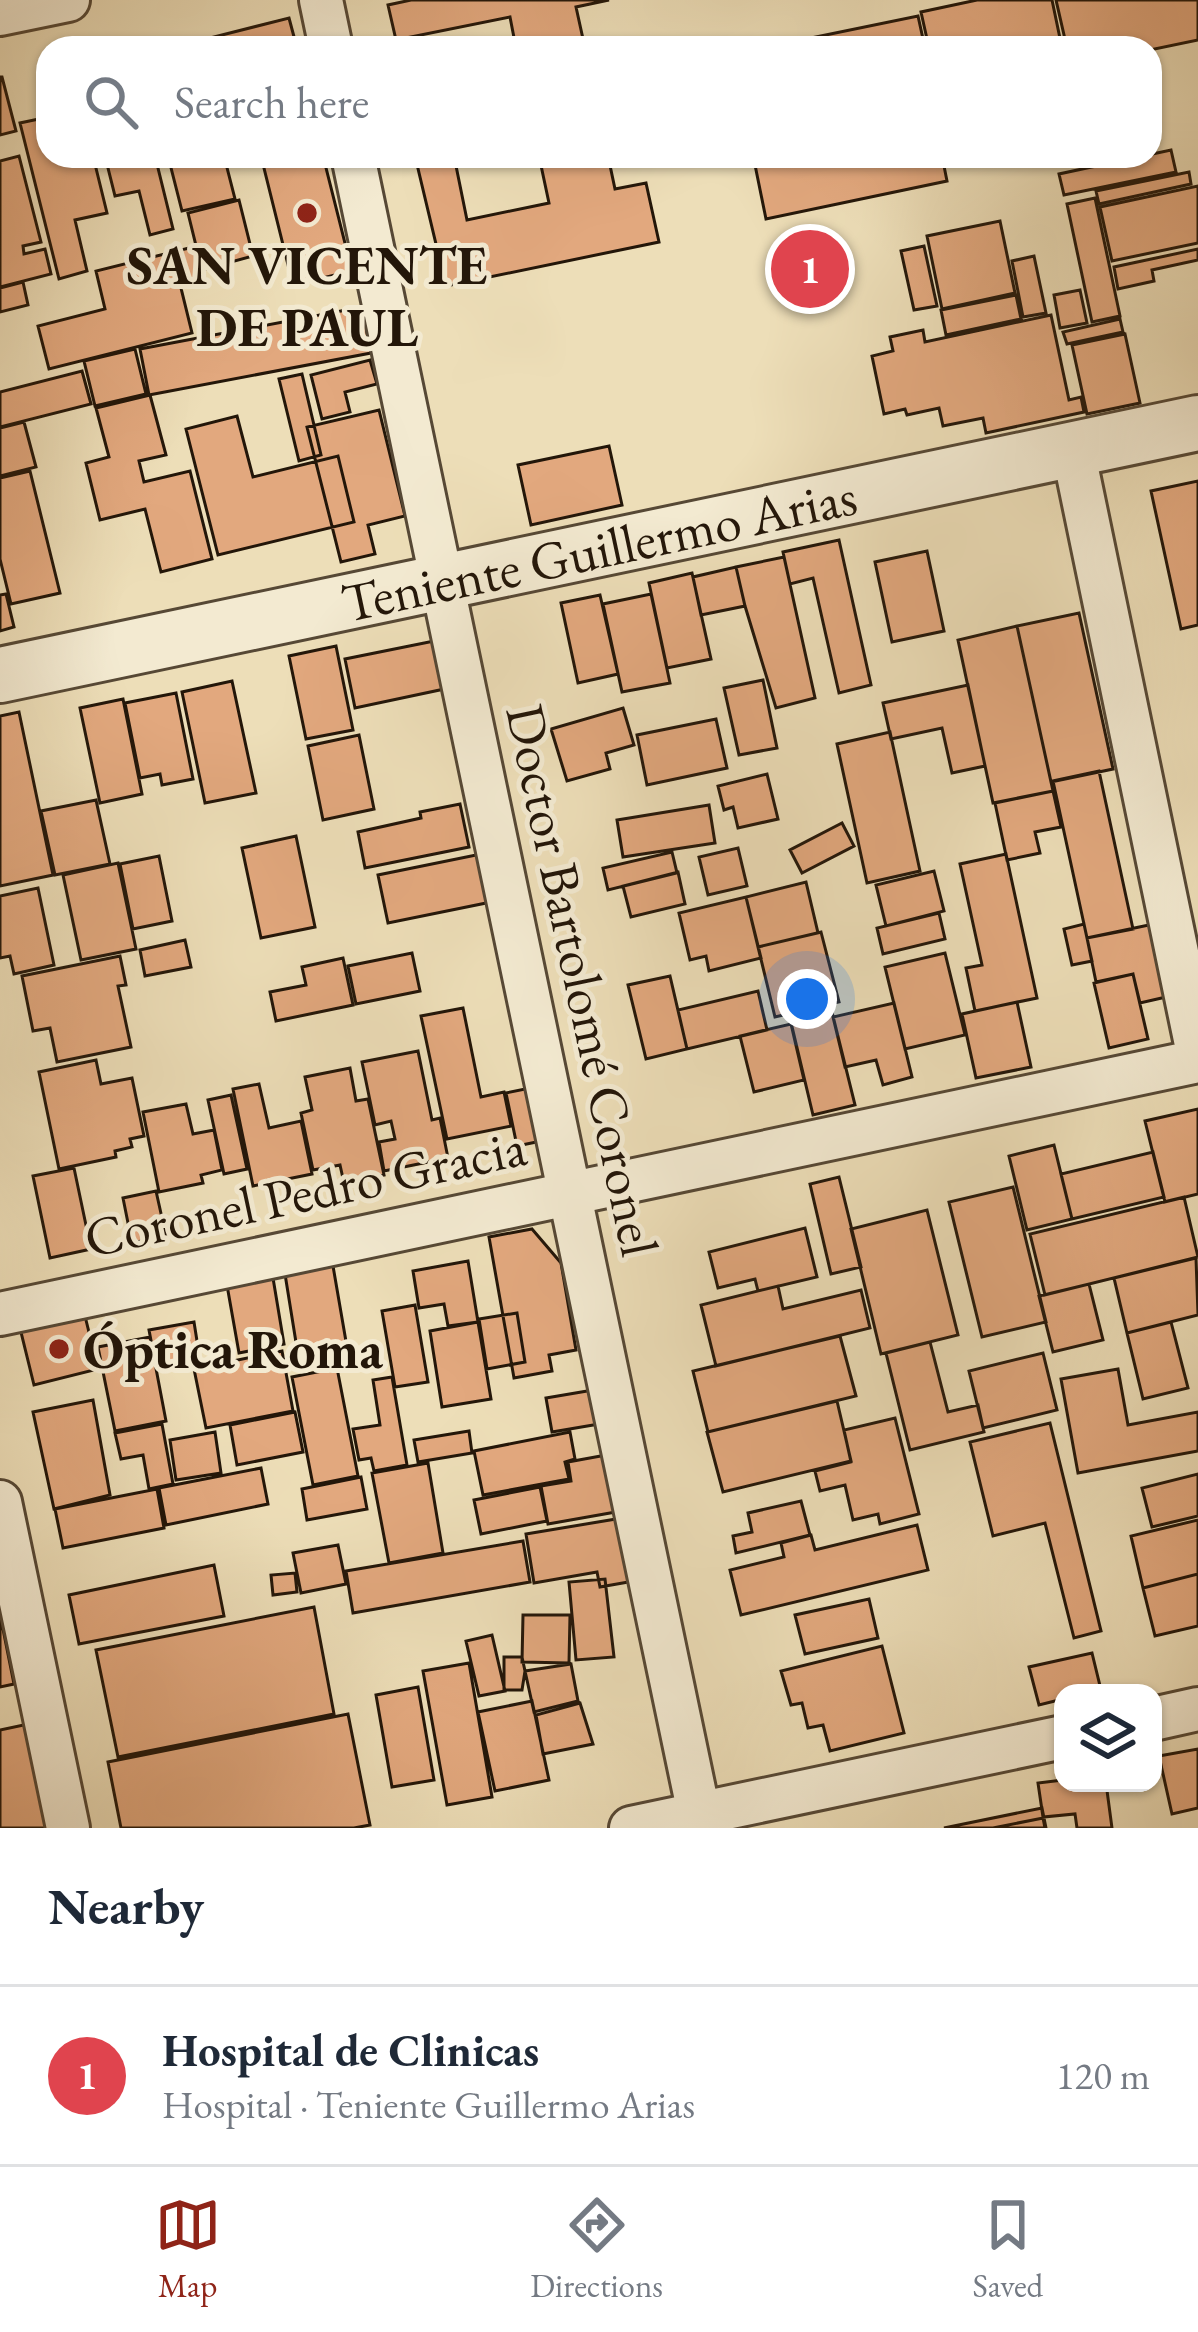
<!DOCTYPE html>
<html lang="en">
<head>
<meta charset="utf-8">
<style>
	:root { --surface:#fff; --page:#f2f2f3; --text:#1f2937; --muted:#747a83; --line:#e0e1e3; --accent:#8f2418 }
	body { margin:0; font-family:"EB Garamond",serif; background:var(--page); color:var(--text) }
	.controls { position:absolute; right:36px; bottom:36px; display:grid; overflow:hidden; border-radius:24px; box-shadow:0 3px 9px #0004 }
	.controls button { width:108px; height:108px; display:grid; place-items:center; padding:0; border:0; border-bottom:3px solid var(--line); background:var(--surface); color:var(--text); font:60px sans-serif }
	.you { position:absolute; left:807px; top:999px; width:42px; height:42px; margin:-30px; border:9px solid #fff; border-radius:50%; background:#1a73e8; box-shadow:0 0 0 18px #1a73e833 }
	.badge { display:grid; place-items:center; width:78px; height:78px; border-radius:50%; background:var(--accent); color:#fff; font-size:39px; font-weight:700 }
	.pin { position:absolute; translate:-50% -50%; border:6px solid #fff; box-shadow:0 3px 12px #0006 }
	.list { margin:0; padding:0; list-style:none }
	h2 { display:flex; justify-content:space-between; align-items:center; height:156px; margin:0; padding:0 48px; font-size:51px }
	h2 small { font-size:39px; font-weight:400; color:var(--muted) }
	.list li { display:grid; grid-template-columns:78px 1fr auto; gap:36px; align-items:center; box-sizing:border-box; height:180px; padding:0 48px; border-top:3px solid var(--line) }
	.list b { display:block; font-size:45px; white-space:nowrap }
	.list p { margin:0; font-size:39px; white-space:nowrap; color:var(--muted) }
	.list em { font-size:39px; font-style:normal; color:var(--muted) }
	.icon { flex:none; width:66px; height:66px; fill:none; stroke:currentColor; stroke-width:2; stroke-linecap:round; stroke-linejoin:round }
	.map { position:relative; flex:none; width:1198px; height:1828px; overflow:hidden }
	.search { position:absolute; background:var(--surface); box-shadow:0 3px 9px #0004; left:36px; right:36px; top:36px; height:132px; display:flex; align-items:center; gap:30px; box-sizing:border-box; padding:0 42px; border-radius:36px; color:var(--muted); font-size:45px }
	.sheet { height:336px; background:var(--surface) }
	nav { display:flex; justify-content:space-around; align-items:center; box-sizing:border-box; height:168px; border-top:3px solid var(--line); background:var(--surface); font-size:33px; color:var(--muted) }
	nav a { display:grid; justify-items:center; gap:6px }
	nav .on { color:var(--accent) }
	.map>svg:first-child { display:block }
	.building { fill:#e2a87e; stroke:#231609; stroke-width:3 }
	.lines { fill:none; stroke-linecap:round; stroke-linejoin:round }
	.minor-casing { stroke:#564835; stroke-width:48 }
	.tertiary-casing { stroke:#564835; stroke-width:60 }
	.minor { stroke:#f3ead1; stroke-width:42 }
	.tertiary { stroke:#f3ead1; stroke-width:54 }
	.poi-dot { fill:#8f2418; stroke:#f3ead1; stroke-width:4.5 }
	.labels { text-anchor:middle; dominant-baseline:central; stroke-width:10; stroke-linejoin:round; paint-order:stroke }
	.poi-label { font-size:54px; font-weight:bold; fill:#231609; stroke:#f3ead1 }
	.street-label { font-size:54px; fill:#231609; stroke:#f3ead1 }
</style>
</head>
<body>
<div class="map">
<svg width="1198" height="1828" viewBox="0 0 1198 1828">
	<rect width="100%" height="100%" fill="#eddeb8"/>
	<filter id="stains"><feTurbulence type="fractalNoise" baseFrequency=".00167" numOctaves="4"/><feColorMatrix values="0 0 0 0 .2 0 0 0 0 .09 0 0 0 0 .02 0 0 0 .5 -.17"/></filter>
	<radialGradient id="worn" r=".72"><stop offset=".6" stop-color="#630" stop-opacity="0"/><stop offset="1" stop-color="#630" stop-opacity=".3"/></radialGradient>
	<path class="building" d="M 411,0 L 609,0 L 576,7 L 585,48 L 516,48 L 510,17 L 396,40 L 388,5 Z
		M 977,0 L 1052,0 L 1062,48 L 929,48 L 921,12 Z
		M 1056,0 L 1198,0 L 1198,40 L 1150,50 L 1150,48 L 1067,48 Z
		M 918,16 L 925,48 L 772,48 L 772,46 Z
		M 289,18 L 297,48 L 187,48 L 186,44 Z
		M 0,77 L 2,77 L 16,131 L 0,135 Z
		M 48,117 L 48,156 L 93,156 L 107,213 L 75,220 L 87,271 L 59,279 L 20,123 Z
		M 1171,150 L 1176,172 L 1064,195 L 1059,174 Z
		M 19,156 L 41,242 L 23,246 L 24,254 L 45,249 L 51,274 L 0,287 L 0,161 Z
		M 105,156 L 155,156 L 173,229 L 150,235 L 139,191 L 115,196 Z
		M 168,156 L 224,156 L 235,199 L 182,211 Z
		M 261,156 L 323,156 L 352,271 L 293,285 Z
		M 415,156 L 454,156 L 467,220 L 549,203 L 539,156 L 608,156 L 615,189 L 646,183 L 659,242 L 446,286 Z
		M 774,156 L 942,156 L 947,181 L 766,219 L 754,160 Z
		M 1189,172 L 1191,184 L 1099,204 L 1096,191 Z
		M 1198,186 L 1198,243 L 1112,261 L 1100,207 Z
		M 1095,198 L 1120,316 L 1092,322 L 1067,204 Z
		M 239,200 L 253,256 L 202,270 L 188,213 Z
		M 1000,221 L 1015,293 L 942,309 L 927,236 Z
		M 924,246 L 937,306 L 914,310 L 901,251 Z
		M 193,247 L 203,283 L 181,288 L 192,333 L 49,369 L 38,326 L 105,309 L 96,271 Z
		M 1198,249 L 1198,260 L 1152,270 L 1154,281 L 1118,289 L 1114,267 Z
		M 1034,256 L 1046,313 L 1023,317 L 1012,261 Z
		M 23,282 L 28,305 L 0,312 L 0,288 Z
		M 1080,290 L 1087,323 L 1060,328 L 1054,295 Z
		M 1016,295 L 1021,319 L 946,335 L 941,310 Z
		M 362,307 L 371,353 L 149,395 L 140,349 Z
		M 1051,315 L 1069,400 L 1081,397 L 1084,412 L 986,433 L 983,418 L 943,426 L 939,408 L 907,415 L 905,409 L 884,414 L 872,356 L 893,351 L 890,337 L 923,330 L 925,342 Z
		M 1120,319 L 1123,332 L 1067,344 L 1063,332 Z
		M 1125,334 L 1140,403 L 1087,414 L 1072,345 Z
		M 135,349 L 146,394 L 95,406 L 84,361 Z
		M 370,360 L 377,384 L 345,392 L 350,412 L 322,419 L 311,375 Z
		M 82,371 L 91,404 L 0,427 L 0,392 Z
		M 302,374 L 321,455 L 299,461 L 279,379 Z
		M 150,395 L 166,455 L 139,461 L 144,482 L 190,471 L 212,559 L 161,572 L 145,509 L 100,520 L 86,463 L 109,457 L 96,408 Z
		M 379,410 L 405,516 L 368,525 L 375,554 L 341,562 L 307,427 Z
		M 237,416 L 253,477 L 338,456 L 354,522 L 218,555 L 186,429 Z
		M 24,422 L 36,467 L 0,476 L 0,428 Z
		M 609,446 L 622,505 L 531,525 L 518,465 Z
		M 30,471 L 60,593 L 11,604 L 0,559 L 0,478 Z
		M 1198,481 L 1198,625 L 1181,629 L 1151,491 Z
		M 839,540 L 871,685 L 839,693 L 813,578 L 790,584 L 783,552 Z
		M 927,551 L 944,631 L 892,642 L 875,562 Z
		M 784,557 L 815,698 L 776,708 L 745,606 L 736,567 Z
		M 736,567 L 745,606 L 701,615 L 693,577 Z
		M 692,573 L 711,659 L 667,668 L 649,583 Z
		M 6,594 L 14,627 L 0,631 L 0,595 Z
		M 651,594 L 670,683 L 622,692 L 603,604 Z
		M 600,595 L 618,674 L 578,683 L 561,603 Z
		M 1079,613 L 1113,769 L 1051,782 L 1017,626 Z
		M 1017,626 L 1053,791 L 993,803 L 958,640 Z
		M 439,640 L 449,688 L 355,708 L 345,659 Z
		M 336,646 L 353,730 L 306,739 L 289,656 Z
		M 763,680 L 777,748 L 739,755 L 724,688 Z
		M 232,681 L 256,793 L 205,803 L 182,692 Z
		M 968,685 L 985,766 L 952,773 L 942,728 L 891,739 L 883,703 Z
		M 176,693 L 193,779 L 162,785 L 160,774 L 140,778 L 125,703 Z
		M 123,699 L 142,794 L 100,803 L 80,708 Z
		M 623,708 L 634,745 L 606,753 L 610,769 L 567,781 L 551,729 Z
		M 19,712 L 53,875 L 0,886 L 0,716 Z
		M 716,719 L 727,768 L 647,785 L 637,735 Z
		M 890,732 L 920,871 L 867,883 L 837,744 Z
		M 359,735 L 374,809 L 323,820 L 308,746 Z
		M 1099,771 L 1133,929 L 1087,938 L 1053,781 Z
		M 767,774 L 778,819 L 738,828 L 733,807 L 724,810 L 718,786 Z
		M 1053,791 L 1061,827 L 1035,832 L 1040,853 L 1007,860 L 995,803 Z
		M 96,800 L 110,864 L 55,875 L 41,811 Z
		M 460,804 L 469,847 L 365,868 L 358,832 L 421,818 L 420,812 Z
		M 709,805 L 715,843 L 623,857 L 617,820 Z
		M 842,823 L 854,846 L 802,873 L 790,850 Z
		M 296,836 L 315,927 L 261,938 L 242,848 Z
		M 738,848 L 747,886 L 708,895 L 699,857 Z
		M 672,852 L 677,873 L 608,890 L 603,868 Z
		M 481,854 L 491,902 L 388,923 L 378,875 Z
		M 1006,854 L 1037,998 L 975,1011 L 966,968 L 982,965 L 960,864 Z
		M 159,856 L 172,921 L 133,929 L 120,864 Z
		M 118,863 L 136,949 L 81,960 L 63,875 Z
		M 934,871 L 944,911 L 886,926 L 876,885 Z
		M 678,872 L 685,904 L 631,917 L 623,886 Z
		M 806,882 L 818,933 L 758,947 L 746,897 Z
		M 38,888 L 54,965 L 14,974 L 10,956 L 0,958 L 0,896 Z
		M 746,897 L 761,958 L 709,971 L 706,956 L 690,960 L 679,913 Z
		M 939,913 L 945,939 L 883,954 L 877,928 Z
		M 1163,922 L 1179,994 L 1140,1003 L 1133,974 L 1096,982 L 1087,938 Z
		M 1084,924 L 1092,961 L 1072,965 L 1064,929 Z
		M 821,932 L 839,1002 L 775,1017 L 758,947 Z
		M 185,940 L 191,967 L 145,976 L 140,950 Z
		M 412,953 L 420,991 L 356,1004 L 348,966 Z
		M 945,953 L 965,1035 L 905,1049 L 885,967 Z
		M 120,956 L 126,985 L 118,986 L 131,1047 L 57,1062 L 50,1028 L 33,1031 L 22,976 Z
		M 343,958 L 353,1005 L 276,1021 L 270,992 L 306,985 L 302,967 Z
		M 1133,974 L 1148,1039 L 1109,1048 L 1094,983 Z
		M 670,976 L 687,1049 L 646,1059 L 628,985 Z
		M 758,991 L 767,1030 L 687,1049 L 678,1010 Z
		M 1017,1002 L 1031,1067 L 976,1078 L 962,1014 Z
		M 894,1003 L 912,1077 L 883,1085 L 876,1060 L 845,1067 L 833,1017 Z
		M 830,1004 L 855,1105 L 813,1115 L 789,1014 Z
		M 463,1008 L 481,1097 L 504,1092 L 511,1126 L 447,1139 L 421,1016 Z
		M 791,1024 L 804,1080 L 754,1092 L 740,1036 Z
		M 418,1051 L 432,1120 L 440,1118 L 448,1158 L 384,1171 L 379,1142 L 395,1139 L 391,1121 L 375,1125 L 362,1062 Z
		M 96,1060 L 101,1084 L 132,1078 L 144,1136 L 130,1139 L 132,1147 L 115,1151 L 116,1157 L 59,1169 L 39,1072 Z
		M 350,1068 L 356,1101 L 368,1099 L 384,1175 L 344,1183 L 340,1165 L 313,1170 L 301,1113 L 312,1110 L 305,1077 Z
		M 259,1084 L 269,1128 L 301,1121 L 312,1174 L 253,1186 L 233,1089 Z
		M 540,1086 L 551,1139 L 517,1146 L 506,1093 Z
		M 231,1095 L 247,1169 L 224,1174 L 208,1100 Z
		M 186,1104 L 193,1134 L 214,1130 L 222,1170 L 201,1175 L 203,1183 L 159,1192 L 143,1112 Z
		M 1198,1109 L 1198,1194 L 1165,1202 L 1145,1121 Z
		M 1054,1145 L 1072,1219 L 1027,1230 L 1009,1156 Z
		M 1153,1152 L 1164,1197 L 1072,1219 L 1061,1174 Z
		M 74,1168 L 91,1249 L 50,1258 L 33,1176 Z
		M 839,1177 L 861,1267 L 831,1274 L 810,1184 Z
		M 1013,1187 L 1046,1322 L 982,1337 L 949,1202 Z
		M 156,1191 L 166,1236 L 132,1243 L 123,1198 Z
		M 1184,1197 L 1198,1257 L 1045,1295 L 1030,1234 Z
		M 927,1210 L 958,1335 L 881,1354 L 851,1229 Z
		M 805,1228 L 817,1277 L 758,1291 L 755,1279 L 718,1288 L 709,1252 Z
		M 532,1229 L 561,1263 L 576,1350 L 549,1355 L 552,1371 L 514,1378 L 489,1237 Z
		M 1196,1258 L 1198,1315 L 1127,1333 L 1114,1278 Z
		M 468,1261 L 478,1322 L 448,1326 L 444,1304 L 419,1308 L 413,1271 Z
		M 271,1266 L 284,1344 L 239,1353 L 225,1274 Z
		M 333,1266 L 348,1353 L 299,1361 L 285,1274 Z
		M 1089,1284 L 1103,1340 L 1053,1352 L 1039,1296 Z
		M 778,1286 L 783,1309 L 861,1290 L 870,1328 L 716,1366 L 701,1305 Z
		M 415,1305 L 428,1382 L 395,1387 L 382,1311 Z
		M 84,1312 L 98,1369 L 34,1385 L 20,1328 Z
		M 517,1313 L 525,1362 L 487,1369 L 479,1319 Z
		M 194,1322 L 200,1360 L 156,1367 L 149,1330 Z
		M 478,1322 L 491,1399 L 442,1407 L 430,1331 Z
		M 1171,1322 L 1188,1388 L 1143,1399 L 1127,1333 Z
		M 840,1336 L 856,1396 L 708,1432 L 693,1371 Z
		M 150,1337 L 166,1421 L 115,1431 L 98,1347 Z
		M 930,1342 L 948,1412 L 978,1405 L 984,1432 L 910,1450 L 886,1353 Z
		M 282,1351 L 293,1411 L 206,1428 L 194,1369 Z
		M 1043,1353 L 1057,1410 L 983,1428 L 969,1371 Z
		M 337,1368 L 358,1476 L 313,1485 L 292,1377 Z
		M 1118,1369 L 1128,1425 L 1198,1412 L 1198,1451 L 1078,1473 L 1061,1379 Z
		M 392,1377 L 407,1465 L 374,1471 L 371,1458 L 359,1460 L 353,1429 L 380,1425 L 373,1380 Z
		M 599,1389 L 605,1423 L 552,1432 L 546,1398 Z
		M 93,1400 L 110,1495 L 54,1509 L 33,1412 Z
		M 837,1401 L 851,1461 L 723,1492 L 707,1432 Z
		M 295,1412 L 303,1452 L 237,1465 L 230,1425 Z
		M 895,1418 L 919,1514 L 880,1524 L 878,1514 L 853,1520 L 845,1485 L 820,1491 L 815,1471 L 851,1462 L 844,1430 Z
		M 1050,1423 L 1101,1631 L 1074,1638 L 1045,1523 L 993,1536 L 970,1442 Z
		M 162,1424 L 173,1484 L 149,1489 L 143,1455 L 121,1459 L 115,1433 Z
		M 469,1431 L 472,1453 L 418,1462 L 414,1440 Z
		M 215,1432 L 221,1473 L 176,1480 L 170,1440 Z
		M 570,1432 L 575,1459 L 565,1462 L 569,1479 L 483,1495 L 474,1451 Z
		M 617,1453 L 627,1510 L 548,1524 L 541,1486 L 571,1481 L 568,1462 Z
		M 428,1463 L 443,1553 L 389,1563 L 372,1473 Z
		M 261,1468 L 268,1504 L 166,1525 L 159,1488 Z
		M 1198,1474 L 1198,1516 L 1152,1527 L 1142,1488 Z
		M 361,1477 L 367,1509 L 307,1520 L 302,1489 Z
		M 540,1487 L 547,1521 L 481,1534 L 474,1500 Z
		M 157,1489 L 164,1528 L 63,1548 L 55,1509 Z
		M 801,1501 L 810,1535 L 736,1553 L 733,1536 L 752,1532 L 748,1513 Z
		M 622,1518 L 634,1581 L 600,1587 L 597,1572 L 534,1583 L 526,1534 Z
		M 1198,1520 L 1198,1574 L 1143,1588 L 1131,1536 Z
		M 917,1525 L 928,1570 L 741,1615 L 730,1570 L 784,1557 L 781,1543 L 811,1535 L 815,1550 Z
		M 523,1541 L 530,1582 L 353,1613 L 346,1571 Z
		M 338,1545 L 346,1584 L 301,1593 L 293,1553 Z
		M 214,1565 L 224,1616 L 79,1644 L 69,1595 Z
		M 295,1573 L 297,1592 L 273,1595 L 271,1575 Z
		M 1198,1574 L 1198,1626 L 1155,1636 L 1143,1588 Z
		M 605,1579 L 614,1657 L 576,1660 L 569,1582 Z
		M 869,1599 L 878,1638 L 805,1654 L 795,1615 Z
		M 314,1607 L 334,1714 L 118,1757 L 96,1650 Z
		M 0,1614 L 14,1684 L 0,1687 Z
		M 523,1615 L 570,1615 L 569,1663 L 522,1662 Z
		M 492,1635 L 505,1691 L 479,1696 L 466,1641 Z
		M 882,1646 L 904,1733 L 830,1751 L 823,1725 L 808,1728 L 802,1703 L 791,1705 L 781,1671 Z
		M 1092,1653 L 1101,1690 L 1063,1693 L 1063,1699 L 1039,1705 L 1029,1667 Z
		M 504,1657 L 522,1657 L 525,1671 L 522,1690 L 504,1690 Z
		M 469,1663 L 492,1797 L 447,1805 L 423,1671 Z
		M 571,1664 L 578,1701 L 534,1712 L 525,1671 Z
		M 418,1687 L 434,1780 L 392,1787 L 376,1695 Z
		M 532,1701 L 549,1780 L 495,1791 L 478,1712 Z
		M 580,1703 L 593,1744 L 543,1754 L 536,1715 Z
		M 348,1714 L 370,1825 L 354,1828 L 121,1828 L 108,1762 Z
		M 33,1723 L 54,1828 L 0,1828 L 0,1730 Z
		M 1198,1749 L 1198,1808 L 1172,1814 L 1159,1756 Z
		M 1063,1780 L 1063,1783 L 1106,1783 L 1112,1828 L 1077,1828 L 1075,1814 L 1043,1817 L 1038,1783 Z
		M 1042,1808 L 1046,1828 L 944,1828 Z
		M 1043,1818 L 1045,1828 L 993,1828 Z"/>
	<g class="lines">
		<defs>
			<path id="minor" d="M 321,0 L 331,48
				M 0,14 L 68,0
				M 353,156 L 702,1828
				M 1073,450 L 1198,1054
				M 0,1314 L 1198,1061
				M 0,1502 L 68,1828
				M 1153,1719 L 1198,1709
				M 631,1828 L 1063,1737"/>
			<path id="tertiary" d="M 0,675 L 1198,423"/>
		</defs>
		<use href="#minor" class="minor-casing"/>
		<use href="#tertiary" class="tertiary-casing"/>
		<use href="#minor" class="minor"/>
		<use href="#tertiary" class="tertiary"/>
	</g>
	<g class="poi-dot">
		<circle cx="307" cy="213" r="12"/>
		<circle cx="59" cy="1349" r="12"/>
	</g>
	<g class="labels">
		<g class="poi-label">
			<text x="307" y="265">SAN VICENTE<tspan x="307" dy="62">DE PAUL</tspan></text>
			<text x="83" y="1349" text-anchor="start">Óptica Roma</text>
		</g>
		<g class="street-label">
			<text transform="translate(599 549) rotate(-12)">Teniente Guillermo Arias</text>
			<text transform="translate(583 980) rotate(78)">Doctor Bartolomé Coronel</text>
			<text transform="translate(305 1192) rotate(-12)">Coronel Pedro Gracia</text>
		</g>
	</g>
	<rect width="100%" height="100%" filter="url(#stains)"/>
	<rect width="100%" height="100%" fill="url(#worn)"/>
</svg>
<div class="controls">
<button><svg class="icon" aria-label="layers" viewBox="0 0 24 24"><path d="M12 4l9 5-9 5-9-5zM3 14l9 5 9-5"/></svg></button>
</div>
<div class="you"></div>
<div class="pin badge" style="left:810px;top:269px;background:#e0444e">1</div>
<div class="search"><svg class="icon" aria-label="search" viewBox="0 0 24 24"><circle cx="10" cy="10" r="6"/><path d="M15 15l6 6"/></svg>Search here</div>
</div>
<section class="sheet">
<h2>Nearby<small></small></h2>
<ul class="list">
<li><span class="badge" style="background:#e0444e">1</span><div><b>Hospital de Clinicas</b><p>Hospital · Teniente Guillermo Arias</p></div><em>120 m</em></li>
</ul>
</section>
<nav>
<a class="on"><svg class="icon" aria-label="map" viewBox="0 0 24 24"><path d="M3 6l6-2 6 2 6-2v14l-6 2-6-2-6 2zM9 4v14M15 6v14"/></svg>Map</a>
<a><svg class="icon" aria-label="directions" viewBox="0 0 24 24"><path d="M12 3l9 9-9 9-9-9zM9 14v-3h6M13 9l2 2-2 2"/></svg>Directions</a>
<a><svg class="icon" aria-label="saved" viewBox="0 0 24 24"><path d="M7 4h10v16l-5-4-5 4z"/></svg>Saved</a>
</nav>
</body>
</html>
